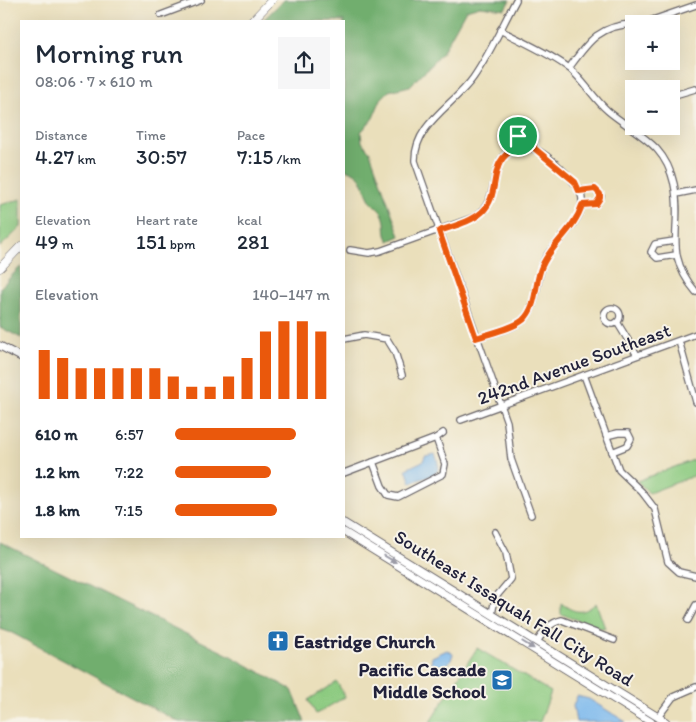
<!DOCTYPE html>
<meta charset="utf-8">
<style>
:root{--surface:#fff;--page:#f6f6f7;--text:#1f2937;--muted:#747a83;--accent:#ea580c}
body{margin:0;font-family:Itim,sans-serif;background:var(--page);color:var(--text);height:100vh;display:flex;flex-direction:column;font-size:19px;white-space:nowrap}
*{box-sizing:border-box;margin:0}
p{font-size:16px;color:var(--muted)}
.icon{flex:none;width:28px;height:28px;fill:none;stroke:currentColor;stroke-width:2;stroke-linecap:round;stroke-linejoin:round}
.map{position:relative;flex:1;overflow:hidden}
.sheet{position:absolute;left:20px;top:20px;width:325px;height:518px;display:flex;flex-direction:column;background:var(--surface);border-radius:0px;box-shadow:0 5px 20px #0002}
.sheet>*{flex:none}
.tools{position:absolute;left:625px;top:15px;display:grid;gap:10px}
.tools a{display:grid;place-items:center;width:55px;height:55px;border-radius:0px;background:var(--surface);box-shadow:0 5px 20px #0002;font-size:25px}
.pin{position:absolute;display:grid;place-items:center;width:42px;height:42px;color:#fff;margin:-21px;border:2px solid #fff;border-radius:50%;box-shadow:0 1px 5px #0007}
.round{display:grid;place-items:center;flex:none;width:52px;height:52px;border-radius:0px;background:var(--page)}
.overview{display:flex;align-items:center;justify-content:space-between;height:85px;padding:0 15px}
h1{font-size:28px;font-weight:600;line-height:38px}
.metrics{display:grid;grid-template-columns:repeat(3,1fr);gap:8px;height:85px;padding:5px 15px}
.metrics div{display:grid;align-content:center}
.metrics b{font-size:21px;font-weight:600}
.metrics small{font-size:14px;font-weight:400}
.metrics p{font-size:14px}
.chart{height:140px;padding:10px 15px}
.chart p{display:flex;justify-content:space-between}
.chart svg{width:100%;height:90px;margin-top:5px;stroke:var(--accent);stroke-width:6}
ul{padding:0 15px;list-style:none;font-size:16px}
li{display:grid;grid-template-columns:80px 60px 1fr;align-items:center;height:38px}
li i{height:12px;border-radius:6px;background:var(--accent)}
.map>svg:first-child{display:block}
.green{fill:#8cca80;stroke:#57765e}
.forest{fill:#71ae6e;stroke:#4a6854}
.water{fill:#7ab8ed;stroke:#4e6d94}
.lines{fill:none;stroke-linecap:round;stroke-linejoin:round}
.minor-casing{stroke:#686468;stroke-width:8}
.tertiary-casing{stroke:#686468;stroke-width:9}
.secondary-casing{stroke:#686468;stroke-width:9}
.minor{stroke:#fff;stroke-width:5.5}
.tertiary{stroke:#fff;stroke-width:7}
.secondary{stroke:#fff;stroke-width:8}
.oneway{fill:#9c9ca7}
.route-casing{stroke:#fff;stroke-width:10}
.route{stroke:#ea580c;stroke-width:6}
.labels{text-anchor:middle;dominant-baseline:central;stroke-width:4;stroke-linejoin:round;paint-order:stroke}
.street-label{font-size:19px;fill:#22223b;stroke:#f7f3e8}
.poi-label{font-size:19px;font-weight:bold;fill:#22223b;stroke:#f7f3e8;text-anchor:start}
</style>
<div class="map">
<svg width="696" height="722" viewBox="0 0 696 722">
<rect width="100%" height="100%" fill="#f7f3e8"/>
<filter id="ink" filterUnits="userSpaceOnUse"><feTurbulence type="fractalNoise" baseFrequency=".02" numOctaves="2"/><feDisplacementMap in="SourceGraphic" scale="10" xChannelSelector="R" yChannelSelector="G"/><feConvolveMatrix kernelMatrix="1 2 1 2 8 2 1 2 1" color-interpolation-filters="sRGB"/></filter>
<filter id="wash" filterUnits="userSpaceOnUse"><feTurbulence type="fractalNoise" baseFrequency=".0096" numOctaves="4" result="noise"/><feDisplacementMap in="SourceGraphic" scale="20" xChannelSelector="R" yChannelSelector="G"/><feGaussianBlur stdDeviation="1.12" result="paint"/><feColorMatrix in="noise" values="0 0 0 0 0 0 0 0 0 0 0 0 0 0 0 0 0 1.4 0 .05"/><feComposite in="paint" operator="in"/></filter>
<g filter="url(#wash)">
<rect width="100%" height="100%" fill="#eadfbb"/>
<g class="green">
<path d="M21,199V227L0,247V205Z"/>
<path d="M696,459V475L649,493L637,481Z"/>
<path d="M561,603C574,613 583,615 596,603L605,628H599L561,614Z"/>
<path d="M477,648L551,692L540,722H430Z"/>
<path d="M337,682L345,697L316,714L308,700Z"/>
</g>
<g class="forest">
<path d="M284,0H510L505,9L480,6L466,10L442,53L410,86L389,91L381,99L373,118L361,132L362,142L370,152L400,236L389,241C383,232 387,228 384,218C382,210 374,207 370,200C361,184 365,174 344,169V21H262Z"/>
<path d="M21,266V338L0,327V288Z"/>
<path d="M0,542L229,655L292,690L305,722H179L12,633L0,629Z"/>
</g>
<g class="water">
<path d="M435,454C446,480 427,474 411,483L406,469L423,461L425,456Z"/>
<path d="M447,650L453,654L451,660L441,671L435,670L431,664L432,657Z"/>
<path d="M577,696L589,699L626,722H576L573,706Z"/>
</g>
</g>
<g filter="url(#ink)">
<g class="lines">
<g class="minor-casing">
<g id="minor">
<path d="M516,0C502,26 490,54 473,78C454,105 414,124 415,161L507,422L511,459L531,515"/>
<path d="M161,15L201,0"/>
<path d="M641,24L696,5"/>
<path d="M500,30C521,41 553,55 570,69C584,81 594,99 608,111C637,135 665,143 674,184C684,228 661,250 696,292"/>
<path d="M569,68C588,42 599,25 634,24"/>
<path d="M671,96L695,89"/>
<path d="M517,148L518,136L525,130L533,134L534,148"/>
<path d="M579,191L595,189L601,196L596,204L582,205"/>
<path d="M676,194L696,190"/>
<path d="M674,241L655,244L651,252L657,258L676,255"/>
<path d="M350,250L369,253L380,251L475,217C502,199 488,164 509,152C516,148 527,145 534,149C548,154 582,185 582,200C583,222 556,240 546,257C535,276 539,303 525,318C515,329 491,333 476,338"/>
<circle cx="612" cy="316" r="8"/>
<path d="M617,322L637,355"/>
<path d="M344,339L364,335L387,339L395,352L402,375"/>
<path d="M679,341L696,402"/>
<path d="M584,375L619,470L642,492L655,509L668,562L679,572L696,576"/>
<path d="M461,420L696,334"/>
<path d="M606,436L618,433H628L631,439L627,446L612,452"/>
<path d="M373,462L382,486L388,495L398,497L443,474L445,464L436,438"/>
<path d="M344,473L436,438L443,433"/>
<path d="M492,614L495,598L511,579L506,553L495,532"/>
<path d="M688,620L696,605"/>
<path d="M537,642C544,631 549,623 562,620L614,640"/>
<path d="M658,717L673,697L696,687"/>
</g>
</g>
<g class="tertiary-casing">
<g id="tertiary">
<path d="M0,346L21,357"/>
<path d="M344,523L666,722"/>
<path d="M344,532L651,722"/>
</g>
</g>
<g class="secondary-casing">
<g id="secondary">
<path d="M252,21L272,0"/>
<path d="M0,268L21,246"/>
</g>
</g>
<use href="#minor" class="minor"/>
<use href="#tertiary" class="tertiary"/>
<use href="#secondary" class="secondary"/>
</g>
<defs><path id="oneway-solid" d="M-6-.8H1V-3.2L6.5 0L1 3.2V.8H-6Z" transform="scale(1.25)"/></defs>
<g class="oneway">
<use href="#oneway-solid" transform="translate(390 559) rotate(30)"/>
<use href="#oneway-solid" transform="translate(528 645) rotate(32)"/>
</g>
</g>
<g class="lines" filter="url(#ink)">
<g class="route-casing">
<path id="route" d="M527,130L534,136V148L575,182L579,191L595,189L600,194V198L596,204L582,205C575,229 552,243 542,266C534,283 538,306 523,320C512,329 490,333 476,338L439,231C453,226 471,222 482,212C503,192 485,161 517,148L519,134Z"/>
</g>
<use href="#route" class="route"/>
</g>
<defs>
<g id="church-square" transform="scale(1.125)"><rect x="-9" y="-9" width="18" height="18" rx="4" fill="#1f6fb2" stroke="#f7f3e8"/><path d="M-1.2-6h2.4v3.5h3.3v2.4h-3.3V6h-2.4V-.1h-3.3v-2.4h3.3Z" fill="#fff"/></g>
<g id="school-square" transform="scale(1.125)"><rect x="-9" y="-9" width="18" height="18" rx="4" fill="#1f6fb2" stroke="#f7f3e8"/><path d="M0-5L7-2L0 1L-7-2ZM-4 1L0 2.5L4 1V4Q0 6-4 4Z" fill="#fff"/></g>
</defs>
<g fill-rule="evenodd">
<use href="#church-square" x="278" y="641"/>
<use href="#school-square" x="502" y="680"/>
</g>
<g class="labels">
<g class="street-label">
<text transform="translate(574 364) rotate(-20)">242nd Avenue Southeast</text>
<text transform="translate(514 608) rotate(32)">Southeast Issaquah Fall City Road</text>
</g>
<g class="poi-label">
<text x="294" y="641">Eastridge Church</text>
<text x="486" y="669" text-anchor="end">Pacific Cascade<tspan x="486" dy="22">Middle School</tspan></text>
</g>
</g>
</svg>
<div class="tools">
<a>+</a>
<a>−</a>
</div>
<div class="pin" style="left:518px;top:136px;background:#1e9e55"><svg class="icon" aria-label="arrive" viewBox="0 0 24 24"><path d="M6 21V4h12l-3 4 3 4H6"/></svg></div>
<section class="sheet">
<div class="overview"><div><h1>Morning run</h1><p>08:06 · 7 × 610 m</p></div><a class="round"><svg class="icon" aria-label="share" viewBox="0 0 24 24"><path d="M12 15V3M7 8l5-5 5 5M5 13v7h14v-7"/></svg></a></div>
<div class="metrics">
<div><p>Distance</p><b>4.27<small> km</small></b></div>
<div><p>Time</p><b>30:57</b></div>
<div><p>Pace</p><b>7:15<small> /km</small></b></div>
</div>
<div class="metrics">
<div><p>Elevation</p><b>49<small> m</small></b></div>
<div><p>Heart rate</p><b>151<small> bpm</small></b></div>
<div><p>kcal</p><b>281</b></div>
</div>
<div class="chart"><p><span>Elevation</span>140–147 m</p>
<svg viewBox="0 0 160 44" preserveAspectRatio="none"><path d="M5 44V20M15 44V24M25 44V29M35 44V29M45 44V29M55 44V29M65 44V29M75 44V33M85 44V38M95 44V38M105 44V33M115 44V24M125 44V11M135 44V6M145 44V6M155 44V11"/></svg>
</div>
<ul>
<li><b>610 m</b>6:57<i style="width:78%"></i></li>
<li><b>1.2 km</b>7:22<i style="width:62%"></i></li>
<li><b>1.8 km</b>7:15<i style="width:66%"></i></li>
</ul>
</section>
</div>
